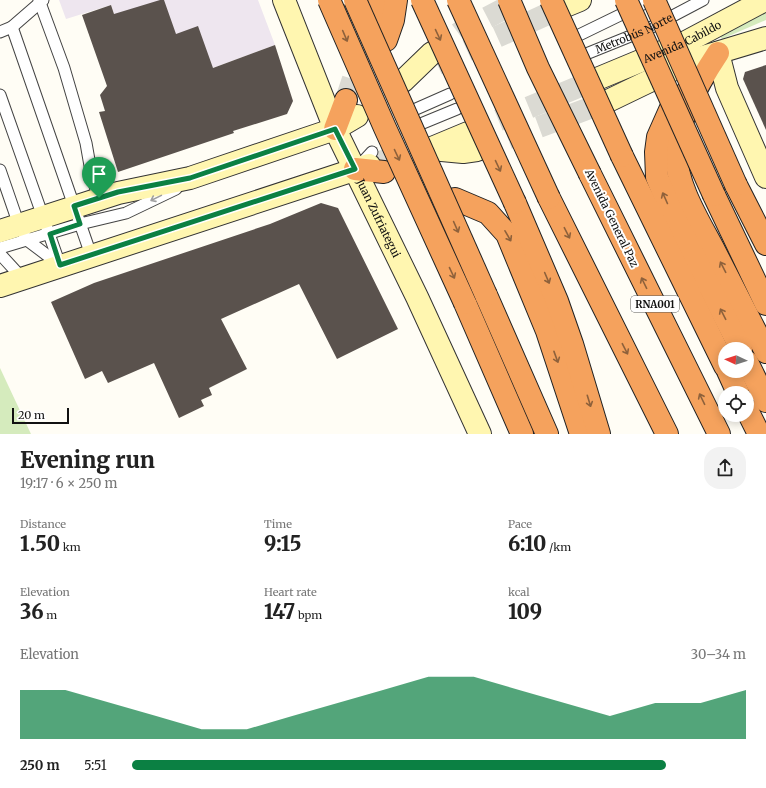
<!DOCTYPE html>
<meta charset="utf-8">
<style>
:root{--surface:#fff;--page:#f2f2f2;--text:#222;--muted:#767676;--accent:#0b8043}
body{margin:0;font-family:Merriweather,serif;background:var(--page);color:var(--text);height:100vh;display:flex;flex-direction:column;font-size:15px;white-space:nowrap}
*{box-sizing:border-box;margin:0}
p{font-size:13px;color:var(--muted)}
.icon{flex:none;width:22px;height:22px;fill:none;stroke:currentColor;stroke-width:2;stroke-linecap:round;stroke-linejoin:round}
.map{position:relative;height:434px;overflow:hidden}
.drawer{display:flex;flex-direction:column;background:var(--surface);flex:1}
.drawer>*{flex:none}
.needle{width:26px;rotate:274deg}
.tools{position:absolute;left:718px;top:342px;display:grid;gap:8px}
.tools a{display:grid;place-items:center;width:36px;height:36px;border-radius:50%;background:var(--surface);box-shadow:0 2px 10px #0003;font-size:20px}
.scale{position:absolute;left:12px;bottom:10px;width:57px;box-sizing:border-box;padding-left:4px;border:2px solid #111;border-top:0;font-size:11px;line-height:14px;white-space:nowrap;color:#111;-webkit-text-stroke:3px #fff;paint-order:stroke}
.pin{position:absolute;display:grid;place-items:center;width:34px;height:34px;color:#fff;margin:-41px -17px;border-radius:50% 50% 50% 0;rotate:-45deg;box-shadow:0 0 4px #0007}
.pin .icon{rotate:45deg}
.round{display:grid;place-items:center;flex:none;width:42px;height:42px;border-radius:16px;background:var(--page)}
.summary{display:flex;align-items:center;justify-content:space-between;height:68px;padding:0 20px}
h1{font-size:22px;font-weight:800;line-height:30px}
.stats{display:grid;grid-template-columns:repeat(3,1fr);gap:6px;height:68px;padding:4px 20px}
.stats div{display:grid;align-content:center}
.stats b{font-size:20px;font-weight:800}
.stats small{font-size:11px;font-weight:400}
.stats p{font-size:11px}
.chart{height:112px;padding:8px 20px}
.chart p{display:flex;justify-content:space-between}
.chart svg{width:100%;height:72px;margin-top:4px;fill:var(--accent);opacity:.7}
ul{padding:0 20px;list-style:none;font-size:13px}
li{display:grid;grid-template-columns:64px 48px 1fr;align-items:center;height:30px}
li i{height:10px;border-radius:5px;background:var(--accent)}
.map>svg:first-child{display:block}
.industrial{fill:#eee6ef}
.green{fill:#d5ebbd}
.building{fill:#5a524d}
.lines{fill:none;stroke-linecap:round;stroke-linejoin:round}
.secondary-tunnel{stroke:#dbdad3;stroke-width:22;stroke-dasharray:22 11;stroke-linecap:butt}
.highway-tunnel{stroke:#dbdad3;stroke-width:22;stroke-dasharray:22 11;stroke-linecap:butt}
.lane-casing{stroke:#444;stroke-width:13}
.secondary-casing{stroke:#333;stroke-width:24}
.highway-casing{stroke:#222;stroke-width:24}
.lane{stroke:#fff;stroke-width:11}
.secondary{stroke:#fff6b0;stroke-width:22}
.highway{stroke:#f5a25d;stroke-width:22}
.highway-bridge-casing{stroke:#222;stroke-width:24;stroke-linecap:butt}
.highway-bridge{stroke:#f5a25d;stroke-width:22}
.oneway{stroke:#8e613b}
.oneway2{stroke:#a0a0a0}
.route-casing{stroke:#fff;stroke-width:8}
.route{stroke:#0b8043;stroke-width:5}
.labels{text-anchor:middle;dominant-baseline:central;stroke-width:4;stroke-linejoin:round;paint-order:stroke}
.shield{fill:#fff;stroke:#585858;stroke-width:1}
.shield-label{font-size:10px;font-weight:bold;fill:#111}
.street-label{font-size:11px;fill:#111;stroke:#fff}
</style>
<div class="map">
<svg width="766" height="434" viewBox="0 0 766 434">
<rect width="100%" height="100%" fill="#fffdf5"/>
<path class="industrial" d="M59,0H258L275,45L213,68L162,156L111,5L66,19Z"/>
<g class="green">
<path d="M766,10V20L722,39L718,34Z"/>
<path d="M0,368L31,434H0Z"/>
</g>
<g class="building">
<path d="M160,0H164L176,34L198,26L213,68L275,45L293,101L287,114L233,131L234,133L118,172L99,112L105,111L100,95L107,86L82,15L111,5L114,14Z"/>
<path d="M766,65V130L743,79L745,72Z"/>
<path d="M321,203L338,208L398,329L337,359L299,284L221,319L247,369L209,388L212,395L201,400L204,406L179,418L154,363L108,383L102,371L85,379L51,302L94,283L270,224Z"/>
</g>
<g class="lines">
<g class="secondary-tunnel">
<path d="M432,53L463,30L521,0"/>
<path d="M437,64L563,7"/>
<path d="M468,133L597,79"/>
<path d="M477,150L606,102"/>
<path d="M379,162L431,149"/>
</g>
<path class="highway-tunnel" d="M346,100L372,21"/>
<g class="lane-casing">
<g id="lane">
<path d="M39,0L64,68L86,143L92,177L99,198"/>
<path d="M12,27L91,255"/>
<path d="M0,32L12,27L43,0"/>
<path d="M577,36L651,0"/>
<path id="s1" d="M586,54L648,29L703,0"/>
<path d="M0,95L60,265"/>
<path d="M416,109L450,94"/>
<path d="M423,123L457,109"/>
<path d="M360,165L372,152"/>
<path d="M0,170L19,225L27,240L60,265"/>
<path d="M0,248L80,224L126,213L176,189"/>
<path d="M0,254L22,278"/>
</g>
</g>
<g class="secondary-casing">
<g id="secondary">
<path id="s2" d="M284,0L335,129L417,297L480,434"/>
<path d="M563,7L580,0"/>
<path d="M718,53L727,88L766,177"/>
<path id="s3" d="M597,79L686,42L765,0"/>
<path d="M403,81L432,53"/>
<path d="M606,102L693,60L766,38"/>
<path d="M432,148L468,133"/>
<path d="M431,149L463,152L477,150"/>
<path d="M0,231L118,193L190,178L335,129L357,116"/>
<path d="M0,286L369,165"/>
</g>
</g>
<g class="highway-casing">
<g id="highway">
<path d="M372,21L377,0"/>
<path d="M386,40L393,20L396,0"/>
<path d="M718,53C700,80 677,120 676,153C676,186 700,223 715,252C732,285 749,319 766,352"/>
<path d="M685,94L670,110L658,137L656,152L657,177L671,211L741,349"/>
<path d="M335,129L346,100"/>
<path d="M622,156L725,366"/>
<path d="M355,169L384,172"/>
<path d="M590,174L719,434"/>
<path d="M736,185L766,244"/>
<path d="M714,195L766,304"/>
<path d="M549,198L667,434"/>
<path d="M455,199L488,213L507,234L547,331L581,434"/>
<path d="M515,203L557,301L572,344L599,434"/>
<path d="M486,295L547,434"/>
<path d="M465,303L522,434"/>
<path d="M747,362L766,401"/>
<path d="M728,371L738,393"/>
<path d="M747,410L759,434"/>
</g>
</g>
<use href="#lane" class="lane"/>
<use href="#secondary" class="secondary"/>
<use href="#highway" class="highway"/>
<g class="highway-bridge-casing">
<g id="highway-bridge">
<path d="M329,0L385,128L465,303"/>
<path d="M355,0L486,295"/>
<path d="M422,0L515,203"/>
<path d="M458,0L549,198"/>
<path d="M509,0L538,68L590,174"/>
<path d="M551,0L622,156"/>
<path d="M626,0L714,195"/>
<path d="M654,0L736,185"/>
</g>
</g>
<use href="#highway-bridge" class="highway-bridge"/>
</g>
<defs><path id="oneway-shaft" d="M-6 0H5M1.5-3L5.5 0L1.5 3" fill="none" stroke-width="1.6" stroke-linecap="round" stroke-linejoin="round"/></defs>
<g class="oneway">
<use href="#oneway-shaft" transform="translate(438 35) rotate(65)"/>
<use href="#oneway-shaft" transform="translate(345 36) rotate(67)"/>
<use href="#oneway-shaft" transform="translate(397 155) rotate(65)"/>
<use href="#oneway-shaft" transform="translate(498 166) rotate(65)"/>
<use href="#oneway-shaft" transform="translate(665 198) rotate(-114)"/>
<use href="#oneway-shaft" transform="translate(456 227) rotate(66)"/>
<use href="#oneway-shaft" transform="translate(567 233) rotate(63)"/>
<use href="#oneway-shaft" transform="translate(508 236) rotate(60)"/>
<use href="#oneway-shaft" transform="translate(723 267) rotate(-117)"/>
<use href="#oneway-shaft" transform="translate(452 273) rotate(65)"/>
<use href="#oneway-shaft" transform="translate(547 278) rotate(67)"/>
<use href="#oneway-shaft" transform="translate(644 283) rotate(-116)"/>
<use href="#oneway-shaft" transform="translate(723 314) rotate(-117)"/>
<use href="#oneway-shaft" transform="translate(625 349) rotate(63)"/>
<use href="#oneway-shaft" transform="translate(556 357) rotate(70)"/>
<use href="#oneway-shaft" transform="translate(702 399) rotate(-116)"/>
<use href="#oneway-shaft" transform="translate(589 401) rotate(73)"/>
</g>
<use class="oneway2" href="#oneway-shaft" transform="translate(156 198) rotate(154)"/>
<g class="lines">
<g class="route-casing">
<path id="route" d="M335,129L355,169L60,265L50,234L80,224L74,206L118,192L190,178Z"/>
</g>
<use href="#route" class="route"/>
</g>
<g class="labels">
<rect class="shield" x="631" y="296" width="48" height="16" rx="3"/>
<g class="shield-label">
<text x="655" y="304">RNA001</text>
</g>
<g class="street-label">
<text stroke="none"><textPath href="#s1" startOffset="52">Metrobús Norte</textPath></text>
<text stroke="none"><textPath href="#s3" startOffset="93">Avenida Cabildo</textPath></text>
<text stroke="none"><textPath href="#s2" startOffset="238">Juan Zufriategui</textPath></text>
<text transform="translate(612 218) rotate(64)">Avenida General Paz</text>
</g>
</g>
</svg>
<div class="tools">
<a><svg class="needle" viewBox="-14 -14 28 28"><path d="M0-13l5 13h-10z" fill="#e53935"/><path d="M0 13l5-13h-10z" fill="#767676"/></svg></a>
<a><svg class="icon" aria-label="locate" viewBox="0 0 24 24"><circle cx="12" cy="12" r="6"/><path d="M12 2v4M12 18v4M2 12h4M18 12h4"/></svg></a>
</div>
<div class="scale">20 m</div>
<div class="pin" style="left:99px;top:198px;background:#1e9e55"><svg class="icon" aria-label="arrive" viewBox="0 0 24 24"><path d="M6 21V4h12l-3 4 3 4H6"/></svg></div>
</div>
<section class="drawer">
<div class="summary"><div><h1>Evening run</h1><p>19:17 · 6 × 250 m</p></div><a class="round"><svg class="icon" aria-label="share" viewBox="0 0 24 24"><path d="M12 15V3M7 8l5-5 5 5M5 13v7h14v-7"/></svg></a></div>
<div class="stats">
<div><p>Distance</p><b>1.50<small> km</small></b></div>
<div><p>Time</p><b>9:15</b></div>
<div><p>Pace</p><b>6:10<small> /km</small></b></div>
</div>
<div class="stats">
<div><p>Elevation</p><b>36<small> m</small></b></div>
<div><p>Heart rate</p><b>147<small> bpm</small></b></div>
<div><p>kcal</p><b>109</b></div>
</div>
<div class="chart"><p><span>Elevation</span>30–34 m</p>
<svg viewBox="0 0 160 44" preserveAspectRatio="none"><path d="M0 44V14L10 14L20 22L30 30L40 38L50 38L60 30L70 22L80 14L90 6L100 6L110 14L120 22L130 30L140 22L150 22L160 14V44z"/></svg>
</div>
<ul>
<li><b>250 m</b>5:51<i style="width:87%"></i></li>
</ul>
</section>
